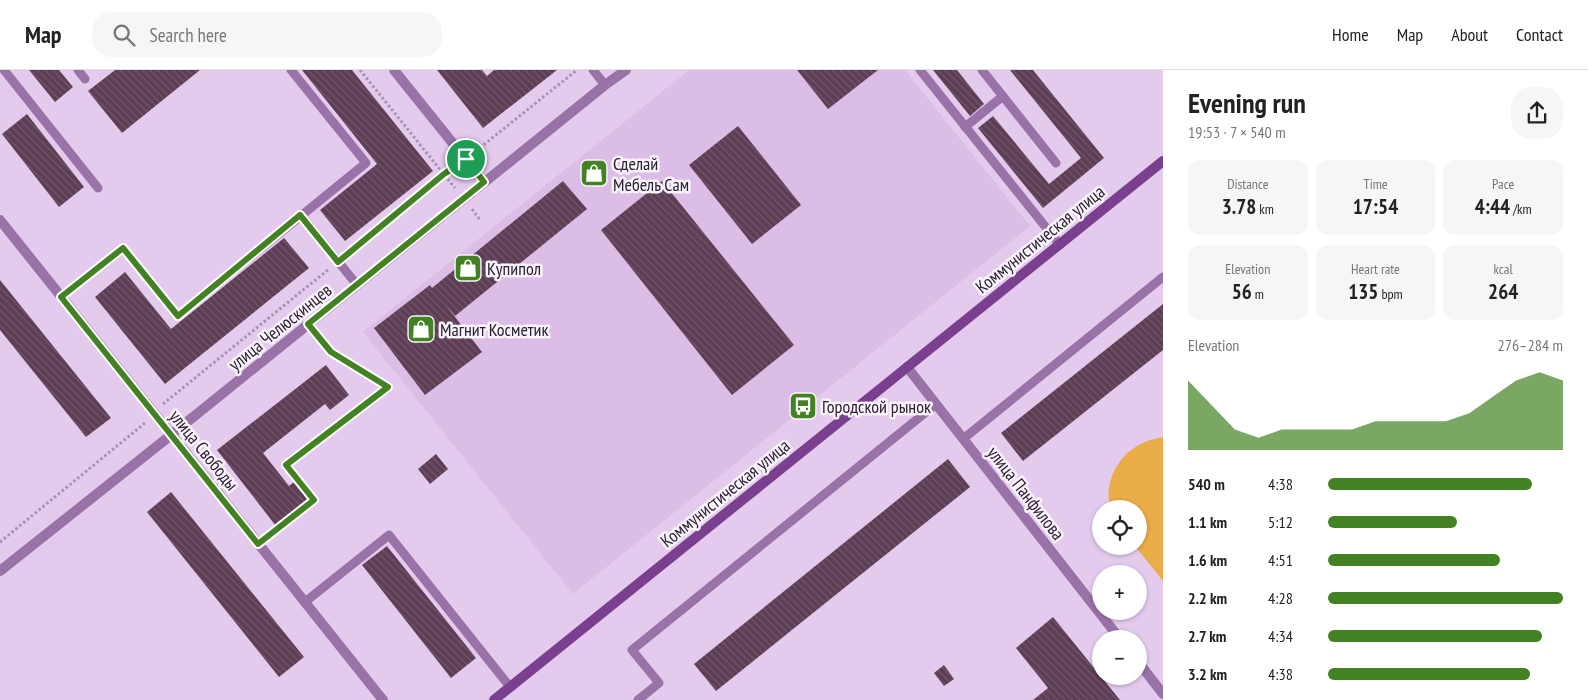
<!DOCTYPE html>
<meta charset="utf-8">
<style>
:root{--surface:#fff;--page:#f6f6f6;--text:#222;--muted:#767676;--line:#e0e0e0;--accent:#438222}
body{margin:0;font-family:"PT Sans Narrow",sans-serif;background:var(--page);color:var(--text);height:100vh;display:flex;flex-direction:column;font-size:19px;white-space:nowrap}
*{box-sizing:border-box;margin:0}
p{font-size:16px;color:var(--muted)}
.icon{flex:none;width:28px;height:28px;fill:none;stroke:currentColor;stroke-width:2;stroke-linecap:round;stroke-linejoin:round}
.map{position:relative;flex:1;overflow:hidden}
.panel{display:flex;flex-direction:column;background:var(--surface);width:425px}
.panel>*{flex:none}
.controls{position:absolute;left:1092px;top:430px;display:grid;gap:10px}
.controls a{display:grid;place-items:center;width:55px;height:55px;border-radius:50%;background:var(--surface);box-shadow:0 1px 4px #0004;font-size:25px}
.pin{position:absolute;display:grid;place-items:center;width:42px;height:42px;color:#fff;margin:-21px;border:2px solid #fff;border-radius:50%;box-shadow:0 1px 5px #0007}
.round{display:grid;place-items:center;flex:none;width:52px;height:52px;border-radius:20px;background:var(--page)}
.summary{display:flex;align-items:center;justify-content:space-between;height:85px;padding:0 25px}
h1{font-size:28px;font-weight:600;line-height:38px}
.metrics{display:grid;grid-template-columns:repeat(3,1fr);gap:8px;height:85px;padding:5px 25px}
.metrics div{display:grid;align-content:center;border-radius:12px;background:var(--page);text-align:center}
.metrics b{font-size:21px;font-weight:600}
.metrics small{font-size:14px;font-weight:400}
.metrics p{font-size:14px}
.chart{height:140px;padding:10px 25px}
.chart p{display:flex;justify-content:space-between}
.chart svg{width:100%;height:90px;margin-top:5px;fill:var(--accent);opacity:.7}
ul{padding:0 25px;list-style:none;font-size:16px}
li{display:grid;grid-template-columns:80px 60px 1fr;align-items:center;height:38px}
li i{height:12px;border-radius:6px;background:var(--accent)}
header{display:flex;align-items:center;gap:30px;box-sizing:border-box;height:70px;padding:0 25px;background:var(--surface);border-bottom:1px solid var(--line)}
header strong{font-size:24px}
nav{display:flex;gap:28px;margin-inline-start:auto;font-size:18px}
.search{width:350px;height:45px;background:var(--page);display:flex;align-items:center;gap:12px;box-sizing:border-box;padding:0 18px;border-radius:20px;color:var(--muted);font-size:19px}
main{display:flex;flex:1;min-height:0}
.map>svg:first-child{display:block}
.built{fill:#dbbde6}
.garden{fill:#eaad47}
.building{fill:url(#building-back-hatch)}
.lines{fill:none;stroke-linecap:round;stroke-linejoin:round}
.path{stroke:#a692ae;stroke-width:3;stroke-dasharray:2.5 2.5;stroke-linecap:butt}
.service{stroke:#9972a7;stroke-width:9}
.minor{stroke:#9972a7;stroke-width:10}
.tertiary{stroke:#9972a7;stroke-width:10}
.secondary{stroke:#7a3f8e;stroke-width:10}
.route-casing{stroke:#fff;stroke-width:10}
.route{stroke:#438222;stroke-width:6}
.labels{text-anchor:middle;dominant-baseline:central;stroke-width:5;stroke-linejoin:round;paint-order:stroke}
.poi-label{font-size:18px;fill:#2a212e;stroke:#fbf3fe;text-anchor:start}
.street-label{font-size:18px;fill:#2a212e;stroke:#fbf3fe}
</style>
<header>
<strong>Map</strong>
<div class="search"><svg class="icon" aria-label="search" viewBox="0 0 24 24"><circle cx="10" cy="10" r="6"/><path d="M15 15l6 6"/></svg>Search here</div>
<nav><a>Home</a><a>Map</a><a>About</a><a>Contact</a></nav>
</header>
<main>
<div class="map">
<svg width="1163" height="630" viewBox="0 0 1163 630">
<defs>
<pattern id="building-back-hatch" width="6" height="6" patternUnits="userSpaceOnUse" patternTransform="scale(1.25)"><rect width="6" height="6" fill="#5d3e55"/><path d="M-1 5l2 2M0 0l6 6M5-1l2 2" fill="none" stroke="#71576a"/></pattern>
</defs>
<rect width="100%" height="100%" fill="#e4cbee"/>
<path class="built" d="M689,0H905L1030,156L573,524L363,262Z"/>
<path class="garden" d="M1163,367V511L1135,476H1139V439H1111C1103,418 1115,390 1134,378C1142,372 1153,369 1163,367Z"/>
<g class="building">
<path d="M29,0H59L73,17L55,32Z"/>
<path d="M115,0H200L122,63L88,21Z"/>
<path d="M302,0H352L433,101L345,171L320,140L377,94Z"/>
<path d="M437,0H482L487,6L494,0H557L483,58Z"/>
<path d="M797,0H878L828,39Z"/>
<path d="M933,0H957L984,34L970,46Z"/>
<path d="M1010,0H1033L1104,88L1043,138L978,58L993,46L1049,114L1081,88Z"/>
<path d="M27,44L84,117L59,137L2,64Z"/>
<path d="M738,56L801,135L752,174L689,95Z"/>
<path d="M563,111L587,139L455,246L445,234L482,282L425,325L374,258L430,215L432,218Z"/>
<path d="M662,111L794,275L732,325L601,160Z"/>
<path d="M284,168L309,198L165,314L95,227L125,202L171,259Z"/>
<path d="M0,210L111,348L86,367L0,260Z"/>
<path d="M1163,234V280L1023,391L1001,363Z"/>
<path d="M326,295L349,325L330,340L325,334L263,383L289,416L294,412L308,430L276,456L217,380Z"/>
<path d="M436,384L448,399L430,414L418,399Z"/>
<path d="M948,389L970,417L716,621L694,594Z"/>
<path d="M171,422L304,587L279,607L147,442Z"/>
<path d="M387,476L476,588L451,608L362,495Z"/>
<path d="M1053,547L1120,630H1033L1048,618L1016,578Z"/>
<path d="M944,595L954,609L944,616L934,603Z"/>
</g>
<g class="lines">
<g class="path">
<path d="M360,0L455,118"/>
<path d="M476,81L577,0"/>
<path d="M472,139L480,150"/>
<path d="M347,184L455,97"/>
<path d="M163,334L329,199"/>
<path d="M269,465L314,430L294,405"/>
<path d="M0,472L145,353"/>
</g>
<g class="service">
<path d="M4,0L98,118"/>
<path d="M78,0L85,9"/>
<path d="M593,0L605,15"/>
<path d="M920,0L1060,175"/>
<path d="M982,0L1056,93"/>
<path d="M965,57L1003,26"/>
<path d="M301,145L357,215"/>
<path d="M61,227L123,178L178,246L366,93L291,0"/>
<path d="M963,369L1163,207"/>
<path d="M286,395L388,317L331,282L308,254"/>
<path d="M305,532L389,465L510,617"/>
<path d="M638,630L659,613L632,580L936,334"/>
</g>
<g class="minor">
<path d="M394,0L484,112"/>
<path d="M0,150L383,630"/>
<path d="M907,297L1120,569"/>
<path d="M1139,593L1163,624"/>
</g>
<path class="tertiary" d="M0,501L161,373L605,15L626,0"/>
<path class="secondary" d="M494,630L1163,91"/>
</g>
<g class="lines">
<g class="route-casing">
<path id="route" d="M466,89L484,112L308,254L331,282L388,317L286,395L314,430L258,474L61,227L123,178L178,246L300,145L338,192L444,104Z"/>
</g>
<use href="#route" class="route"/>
</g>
<defs>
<g id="shop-square" transform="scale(1.4375)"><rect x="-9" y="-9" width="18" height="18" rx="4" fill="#438222" stroke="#fbf3fe"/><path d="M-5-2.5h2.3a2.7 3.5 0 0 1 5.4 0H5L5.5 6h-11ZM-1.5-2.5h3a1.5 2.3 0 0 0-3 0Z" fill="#fff"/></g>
<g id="bus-square" transform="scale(1.4375)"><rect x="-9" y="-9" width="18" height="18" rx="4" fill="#438222" stroke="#fbf3fe"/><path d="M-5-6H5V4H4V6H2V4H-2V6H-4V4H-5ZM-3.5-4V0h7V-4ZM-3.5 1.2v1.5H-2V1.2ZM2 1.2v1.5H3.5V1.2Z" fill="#fff"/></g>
</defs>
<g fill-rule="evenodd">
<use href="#shop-square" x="594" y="103"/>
<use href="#shop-square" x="468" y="198"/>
<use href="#shop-square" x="421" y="259"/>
<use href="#bus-square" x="803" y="336"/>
</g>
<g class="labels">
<g class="poi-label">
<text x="613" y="93">Сделай<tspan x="613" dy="21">Мебель Сам</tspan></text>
<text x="487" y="198">Купипол</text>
<text x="440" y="259">Магнит Косметик</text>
<text x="822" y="336">Городской рынок</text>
</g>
<g class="street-label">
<text transform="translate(1040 169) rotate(-39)">Коммунистическая улица</text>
<text transform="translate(280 257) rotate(-39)">улица Челюскинцев</text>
<text transform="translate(204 380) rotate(51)">улица Свободы</text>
<text transform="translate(725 423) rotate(-39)">Коммунистическая улица</text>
<text transform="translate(1026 423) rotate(52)">улица Панфилова</text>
</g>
</g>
</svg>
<div class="controls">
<a><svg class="icon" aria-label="locate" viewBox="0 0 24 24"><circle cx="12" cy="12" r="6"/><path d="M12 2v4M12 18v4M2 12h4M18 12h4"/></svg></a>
<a>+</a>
<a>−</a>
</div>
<div class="pin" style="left:466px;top:89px;background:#1e9e55"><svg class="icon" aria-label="arrive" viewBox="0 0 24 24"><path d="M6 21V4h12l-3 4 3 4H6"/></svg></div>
</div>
<section class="panel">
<div class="summary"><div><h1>Evening run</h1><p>19:53 · 7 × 540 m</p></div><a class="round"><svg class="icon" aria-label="share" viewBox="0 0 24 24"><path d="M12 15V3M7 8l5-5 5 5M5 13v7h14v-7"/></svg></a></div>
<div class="metrics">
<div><p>Distance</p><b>3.78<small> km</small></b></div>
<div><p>Time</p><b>17:54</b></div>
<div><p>Pace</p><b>4:44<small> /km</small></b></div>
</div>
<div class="metrics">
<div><p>Elevation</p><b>56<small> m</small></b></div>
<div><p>Heart rate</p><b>135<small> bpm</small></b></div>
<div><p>kcal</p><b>264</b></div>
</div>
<div class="chart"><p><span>Elevation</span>276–284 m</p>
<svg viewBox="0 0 160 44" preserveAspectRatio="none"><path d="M0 44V10L10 22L20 34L30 38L40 34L50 34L60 34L70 34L80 30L90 30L100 30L110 30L120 26L130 18L140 10L150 6L160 10V44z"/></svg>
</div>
<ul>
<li><b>540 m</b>4:38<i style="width:87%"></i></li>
<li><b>1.1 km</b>5:12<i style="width:55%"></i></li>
<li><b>1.6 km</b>4:51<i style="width:73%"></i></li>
<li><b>2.2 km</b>4:28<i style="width:100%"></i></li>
<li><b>2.7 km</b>4:34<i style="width:91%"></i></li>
<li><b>3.2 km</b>4:38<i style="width:86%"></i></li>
</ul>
</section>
</main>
